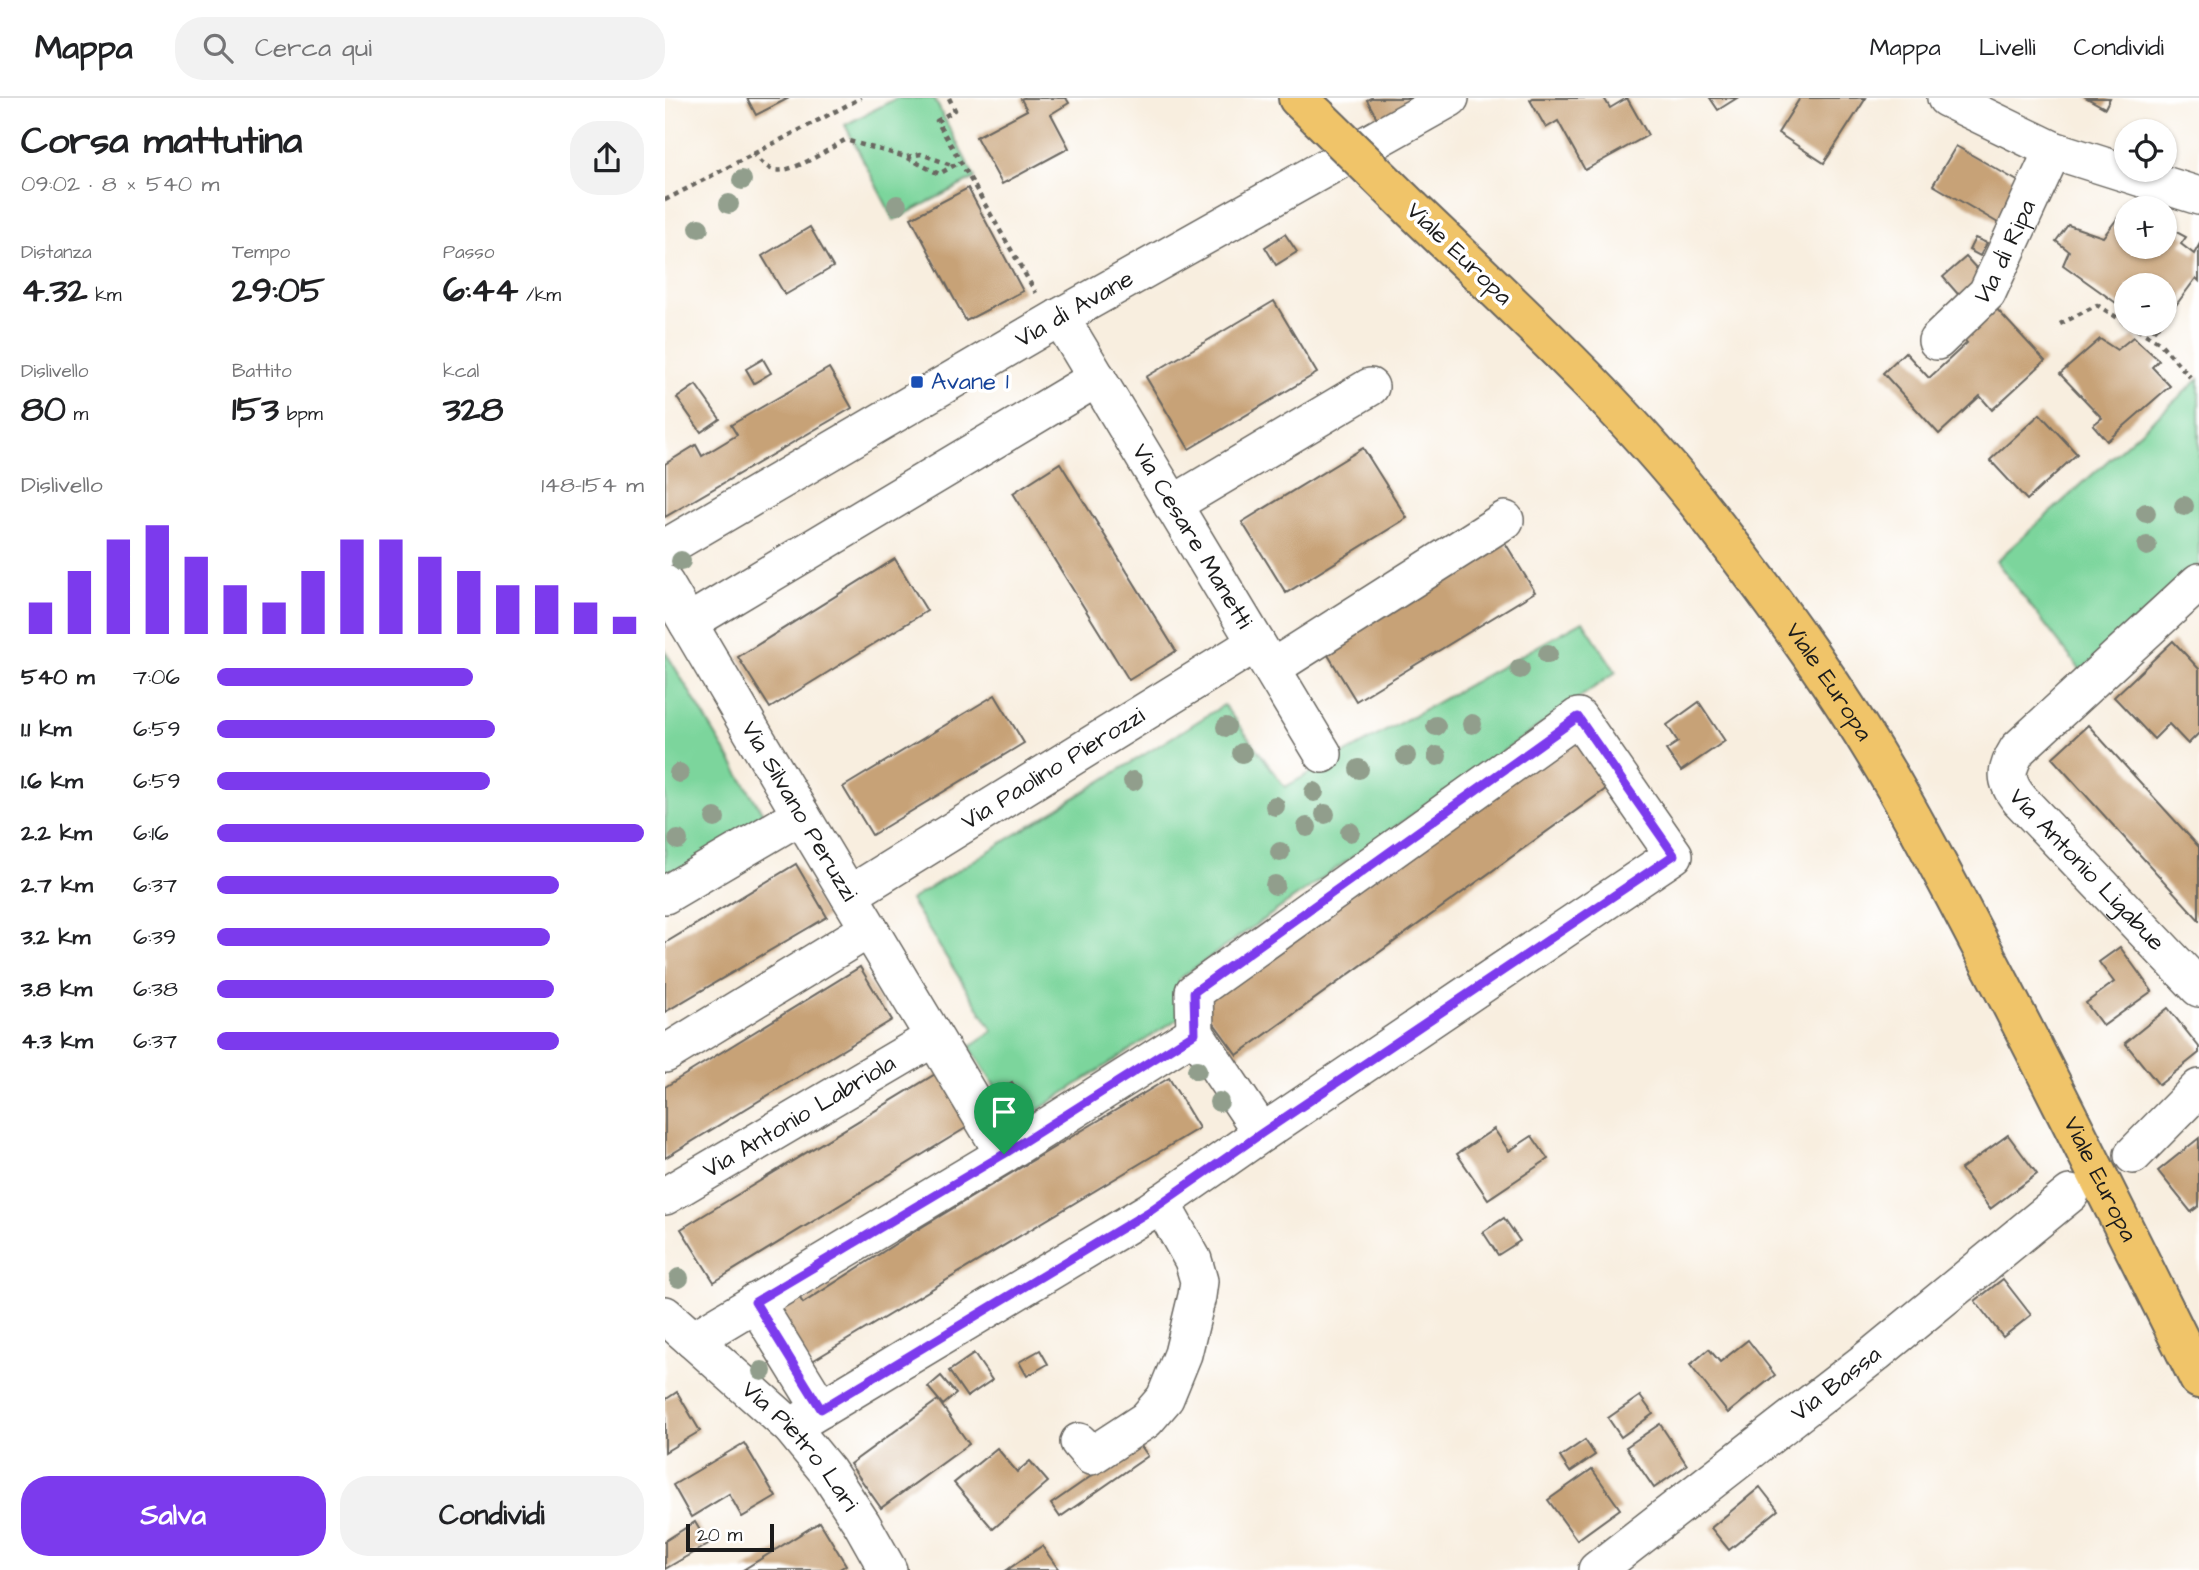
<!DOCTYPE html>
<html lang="it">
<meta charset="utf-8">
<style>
:root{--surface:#fff;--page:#f2f2f2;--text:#202124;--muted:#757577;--line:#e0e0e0;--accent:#7c3aed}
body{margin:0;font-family:"Architects Daughter",sans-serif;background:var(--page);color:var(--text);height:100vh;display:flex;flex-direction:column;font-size:26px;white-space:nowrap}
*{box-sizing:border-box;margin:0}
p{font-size:23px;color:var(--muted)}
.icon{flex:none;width:38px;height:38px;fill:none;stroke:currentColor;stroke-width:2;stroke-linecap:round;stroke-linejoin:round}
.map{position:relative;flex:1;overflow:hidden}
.sheet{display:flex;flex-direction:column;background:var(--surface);width:665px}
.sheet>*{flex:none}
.tools{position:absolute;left:1449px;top:21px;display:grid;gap:14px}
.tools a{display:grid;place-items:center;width:63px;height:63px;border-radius:50%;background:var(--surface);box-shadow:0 2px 5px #0004;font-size:35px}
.scale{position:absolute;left:21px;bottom:18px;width:88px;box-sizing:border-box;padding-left:7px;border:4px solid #1c1c1c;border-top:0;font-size:19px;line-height:24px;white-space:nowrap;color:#1c1c1c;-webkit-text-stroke:5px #fff;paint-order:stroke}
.pin{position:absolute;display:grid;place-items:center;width:60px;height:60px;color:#fff;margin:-72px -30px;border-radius:50% 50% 50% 0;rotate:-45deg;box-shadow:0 0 7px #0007}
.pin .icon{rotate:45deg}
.round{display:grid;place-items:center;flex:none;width:74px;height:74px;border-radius:28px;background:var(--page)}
.head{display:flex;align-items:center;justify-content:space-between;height:119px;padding:0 21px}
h1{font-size:38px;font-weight:700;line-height:52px}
.stats{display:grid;grid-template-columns:repeat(3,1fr);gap:10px;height:119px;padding:7px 21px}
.stats div{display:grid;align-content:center}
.stats b{font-size:35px;font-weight:700}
.stats small{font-size:19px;font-weight:400}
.stats p{font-size:19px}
.chart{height:196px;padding:14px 21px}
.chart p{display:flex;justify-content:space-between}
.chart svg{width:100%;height:126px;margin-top:7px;stroke:var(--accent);stroke-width:6}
.cta{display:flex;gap:14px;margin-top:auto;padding:14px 21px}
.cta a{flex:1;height:80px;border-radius:28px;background:var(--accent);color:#fff;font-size:28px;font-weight:700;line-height:80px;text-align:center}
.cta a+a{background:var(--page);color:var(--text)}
ul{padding:0 21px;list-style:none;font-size:23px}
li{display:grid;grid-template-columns:112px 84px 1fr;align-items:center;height:52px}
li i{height:18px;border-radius:9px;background:var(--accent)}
header{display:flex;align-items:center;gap:42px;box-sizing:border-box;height:98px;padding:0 35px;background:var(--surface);border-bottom:2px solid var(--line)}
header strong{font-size:33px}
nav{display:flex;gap:38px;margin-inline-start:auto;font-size:24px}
.search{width:490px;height:63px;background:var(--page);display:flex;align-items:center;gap:18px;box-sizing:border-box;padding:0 24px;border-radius:28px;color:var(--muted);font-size:26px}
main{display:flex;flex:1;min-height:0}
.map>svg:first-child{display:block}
.green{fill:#7bd59c;stroke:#4c785c;stroke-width:2}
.building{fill:#c7a277}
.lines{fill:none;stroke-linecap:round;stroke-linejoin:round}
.minor-casing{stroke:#696660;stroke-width:40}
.major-casing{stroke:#696660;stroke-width:42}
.path{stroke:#696660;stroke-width:4.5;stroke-dasharray:5 5;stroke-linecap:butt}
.minor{stroke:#fff;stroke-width:37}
.major{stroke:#f0c469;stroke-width:38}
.major-bridge-casing{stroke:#696660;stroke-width:42;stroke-linecap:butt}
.major-bridge{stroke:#f0c469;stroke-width:38}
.tree{fill:#919e8c}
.route-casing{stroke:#fff;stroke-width:14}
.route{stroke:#7c3aed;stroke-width:9}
.transit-dot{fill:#1a4fb4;stroke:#fff;stroke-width:2.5}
.labels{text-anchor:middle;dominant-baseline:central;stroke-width:7;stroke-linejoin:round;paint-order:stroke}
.street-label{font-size:24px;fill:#1c1c1c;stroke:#fff}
.transit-label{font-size:24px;fill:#164399;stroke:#fff;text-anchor:start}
</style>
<header>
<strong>Mappa</strong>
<div class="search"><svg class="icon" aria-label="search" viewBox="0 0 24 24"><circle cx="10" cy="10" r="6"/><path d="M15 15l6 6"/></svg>Cerca qui</div>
<nav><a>Mappa</a><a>Livelli</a><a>Condividi</a></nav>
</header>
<main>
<section class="sheet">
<div class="head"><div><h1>Corsa mattutina</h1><p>09:02 · 8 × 540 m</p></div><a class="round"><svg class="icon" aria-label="share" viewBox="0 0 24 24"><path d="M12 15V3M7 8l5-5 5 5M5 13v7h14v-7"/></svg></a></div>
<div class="stats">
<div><p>Distanza</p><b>4.32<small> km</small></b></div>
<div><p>Tempo</p><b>29:05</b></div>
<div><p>Passo</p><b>6:44<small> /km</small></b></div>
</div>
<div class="stats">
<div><p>Dislivello</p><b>80<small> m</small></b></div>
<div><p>Battito</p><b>153<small> bpm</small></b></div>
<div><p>kcal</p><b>328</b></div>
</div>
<div class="chart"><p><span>Dislivello</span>148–154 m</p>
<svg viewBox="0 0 160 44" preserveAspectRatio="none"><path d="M5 44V33M15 44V22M25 44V11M35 44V6M45 44V17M55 44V27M65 44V33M75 44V22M85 44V11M95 44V11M105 44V17M115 44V22M125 44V27M135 44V27M145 44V33M155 44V38"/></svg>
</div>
<ul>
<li><b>540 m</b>7:06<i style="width:60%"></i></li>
<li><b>1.1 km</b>6:59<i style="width:65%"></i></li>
<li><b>1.6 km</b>6:59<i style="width:64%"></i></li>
<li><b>2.2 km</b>6:16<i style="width:100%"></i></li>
<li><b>2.7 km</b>6:37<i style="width:80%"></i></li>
<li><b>3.2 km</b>6:39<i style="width:78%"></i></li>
<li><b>3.8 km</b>6:38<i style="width:79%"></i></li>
<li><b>4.3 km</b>6:37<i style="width:80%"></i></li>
</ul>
<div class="cta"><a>Salva</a><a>Condividi</a></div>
</section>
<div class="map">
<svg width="1534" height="1472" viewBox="0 0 1534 1472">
<rect width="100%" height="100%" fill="#fff"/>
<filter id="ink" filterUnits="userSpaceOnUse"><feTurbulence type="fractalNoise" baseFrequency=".0143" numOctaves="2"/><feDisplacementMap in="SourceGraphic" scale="14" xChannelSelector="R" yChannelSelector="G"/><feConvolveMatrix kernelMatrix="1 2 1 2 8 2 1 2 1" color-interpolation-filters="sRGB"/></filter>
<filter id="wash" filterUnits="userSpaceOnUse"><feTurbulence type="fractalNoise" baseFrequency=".00686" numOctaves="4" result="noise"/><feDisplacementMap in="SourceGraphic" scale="28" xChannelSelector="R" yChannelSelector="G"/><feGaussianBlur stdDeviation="1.57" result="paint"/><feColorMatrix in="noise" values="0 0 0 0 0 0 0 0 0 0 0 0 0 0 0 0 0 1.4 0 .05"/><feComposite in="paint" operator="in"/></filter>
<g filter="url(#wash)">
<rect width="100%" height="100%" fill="#f8eedf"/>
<g class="green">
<path d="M232,0H269L310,80L229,122L180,27Z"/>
<path d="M1534,281V466L1416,573L1331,463Z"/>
<path d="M918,523L951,574L514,881V920L353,1025L305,949L328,933L245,802L559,607L620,689Z"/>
<path d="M0,553L103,724L0,787Z"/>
</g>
<g id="blocks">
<g class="building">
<path d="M82,0H124L91,17Z"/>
<path d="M358,0H401L404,5L386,16L404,50L337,86L311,39L362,12L356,1Z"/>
<path d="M706,0H745L748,6L714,24L702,2Z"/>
<path d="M868,0H939L945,10L962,0L983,37L920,72L893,23L881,30L865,2Z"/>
<path d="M1045,0H1072L1053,12Z"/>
<path d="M1135,0H1201L1159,65L1113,35Z"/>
<path d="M1422,0H1445L1440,10Z"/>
<path d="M1291,48L1363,89L1340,129L1268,87Z"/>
<path d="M303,90L358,193L301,223L246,120Z"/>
<path d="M1455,117L1461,118V149H1500V128L1521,139L1516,146L1529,156L1534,147V183L1531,180L1500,222V187H1461V212L1398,167L1404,153L1391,143L1403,127L1438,139Z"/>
<path d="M145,129L168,169L120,197L97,158Z"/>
<path d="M620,136L632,154L611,167L600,149Z"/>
<path d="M1310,140L1322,145L1315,158L1304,152Z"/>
<path d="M1301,159L1322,182L1299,203L1278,179Z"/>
<path d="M609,203L652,275L524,351L481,279Z"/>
<path d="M1328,207L1380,263L1327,312L1315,298L1274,336L1218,275L1240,254L1264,280L1302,245L1296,238Z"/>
<path d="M1480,226H1496L1490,233Z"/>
<path d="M1468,239L1494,262L1487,269L1505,288L1442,343L1428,327L1437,320L1395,276L1435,241L1452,252Z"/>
<path d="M98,261L106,275L89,285L81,271Z"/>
<path d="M164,270L187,310L0,419V366L31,347L37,358L72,337L66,327Z"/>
<path d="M31,287L55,321L36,334L12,300Z"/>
<path d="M1375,316L1412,356L1362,402L1325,362Z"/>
<path d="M698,350L742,420L621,495L577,424Z"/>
<path d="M395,365L511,553L464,582L348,395Z"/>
<path d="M839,443L870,494L691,603L660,552Z"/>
<path d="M230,461L262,513L105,610L73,559Z"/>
<path d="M1508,543L1534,571V635L1523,646L1504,626L1489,641L1449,599Z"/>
<path d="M330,597L359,645L207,737L178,689Z"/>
<path d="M1034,604L1060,643L1016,673L1001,652L1013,644L1002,627Z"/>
<path d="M1423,627L1534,749V822L1387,660Z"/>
<path d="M908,637L945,688L572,957L534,905Z"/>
<path d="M131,766L162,819L0,914V845Z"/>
<path d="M1455,849L1487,893L1438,928L1421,905L1449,884L1434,864Z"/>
<path d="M195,869L227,922L0,1060V989Z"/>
<path d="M1503,910L1534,949V955L1494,987L1460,945Z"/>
<path d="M277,972L309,1025L49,1184L16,1131Z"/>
<path d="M504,980L534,1030L144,1265L109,1208L131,1194L138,1205L252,1132Z"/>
<path d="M347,984L355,997L344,1004L336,991Z"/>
<path d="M829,1031L844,1053L867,1038L883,1061L823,1101L792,1056Z"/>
<path d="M1343,1037L1372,1076L1325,1111L1296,1071Z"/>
<path d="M1534,1040V1108L1526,1114L1493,1073Z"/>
<path d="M839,1120L855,1143L833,1157L818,1134Z"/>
<path d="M1338,1181L1366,1217L1338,1239L1310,1203Z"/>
<path d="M1083,1242L1110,1277L1063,1315L1025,1267L1044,1251L1055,1264Z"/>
<path d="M375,1252L383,1266L362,1278L354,1264Z"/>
<path d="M309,1256L327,1282L302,1299L284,1273Z"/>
<path d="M276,1278L291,1296L278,1307L263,1289Z"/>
<path d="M12,1294L35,1333L0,1354V1302Z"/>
<path d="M975,1298L988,1316L956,1339L943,1320Z"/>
<path d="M273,1302L304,1346L216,1410L185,1366Z"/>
<path d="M995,1326L1022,1367L989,1390L961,1349Z"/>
<path d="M920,1342L930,1357L905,1374L895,1359Z"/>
<path d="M79,1345L111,1399L77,1419L64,1396L26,1419L8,1387Z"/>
<path d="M474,1345L483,1358L395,1419L386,1406Z"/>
<path d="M332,1350L352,1374L365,1363L383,1384L328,1431L289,1385Z"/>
<path d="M927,1371L955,1411L912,1442L883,1402Z"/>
<path d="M1095,1389L1113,1412L1064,1452L1046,1430Z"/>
<path d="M30,1424L43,1446L0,1471V1443Z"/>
<path d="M155,1424L181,1467L173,1472H78Z"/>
<path d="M377,1448L394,1472H342Z"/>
</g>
</g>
</g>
<g filter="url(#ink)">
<use href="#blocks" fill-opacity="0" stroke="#696660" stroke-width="2"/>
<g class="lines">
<g class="minor-casing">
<g id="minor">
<path d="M1281,0L1388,52L1534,98"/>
<path id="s1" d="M395,219L658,656"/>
<path id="s2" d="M1272,243L1322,195L1388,52"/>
<path d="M507,407L705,289"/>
<path id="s3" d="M0,450L395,219L785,0"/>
<path id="s4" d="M1534,484L1353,651C1340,672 1339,683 1355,702L1534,890"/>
<path id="s5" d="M0,486L136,717L339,1056L530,935"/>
<path d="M23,525L432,280"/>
<path d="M607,570L840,422"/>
<path d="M0,797L136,717"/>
<path id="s6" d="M184,797L591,545"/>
<path d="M530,935L597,1035"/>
<path d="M0,956L204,831"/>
<path d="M1468,1057L1534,990"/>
<path id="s7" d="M0,1098L268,940"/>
<path d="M90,1204L156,1311"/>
<path id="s8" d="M0,1217L126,1329L163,1374L197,1426L223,1472"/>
<path d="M28,1242L339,1056"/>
<path d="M126,1329L485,1113L597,1035L1009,757L913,619L529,894L530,935"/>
<path d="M414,1344L426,1358L481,1322L500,1300L518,1256L532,1198L534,1183L528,1162L496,1105"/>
<path id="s9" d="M932,1472L1211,1255L1405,1096"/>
</g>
</g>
<g class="major-casing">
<g id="major">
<path d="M633,0L653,19"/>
<path id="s10" d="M747,111C850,210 957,307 1044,419C1113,508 1179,599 1234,696C1265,750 1293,805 1322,860C1395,999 1464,1140 1534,1281"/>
</g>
</g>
<g class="path">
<path d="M284,0L290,12L272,23L371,195"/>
<path d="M88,55C94,61 101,70 109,72C127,76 164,51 180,42L241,59L274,76L295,64"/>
<path d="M242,59L256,56L289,68"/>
<path d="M0,102L196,0"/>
<path d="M1395,226L1432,207L1461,225"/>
<path d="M1463,226L1494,244L1525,279"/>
</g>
<use href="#minor" class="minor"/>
<use href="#major" class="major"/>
<g class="major-bridge-casing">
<path id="major-bridge" d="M653,19L747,111"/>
</g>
<use href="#major-bridge" class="major-bridge"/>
</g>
<g class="tree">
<circle cx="77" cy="82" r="10"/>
<circle cx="64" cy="106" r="10"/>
<circle cx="232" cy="107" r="10"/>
<circle cx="34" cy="130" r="10"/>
<circle cx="1519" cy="408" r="10"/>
<circle cx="1481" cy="415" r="10"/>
<circle cx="1482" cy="448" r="10"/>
<circle cx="16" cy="463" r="10"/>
<circle cx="883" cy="556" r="10"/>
<circle cx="855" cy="571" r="10"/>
<circle cx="807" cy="626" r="10"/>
<circle cx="771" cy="628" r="10"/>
<circle cx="561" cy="629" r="10"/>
<circle cx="577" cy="655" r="10"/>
<circle cx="741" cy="658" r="10"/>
<circle cx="772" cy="658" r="10"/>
<circle cx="694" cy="671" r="10"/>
<circle cx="14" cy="675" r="10"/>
<circle cx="468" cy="683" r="10"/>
<circle cx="649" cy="694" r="10"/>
<circle cx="610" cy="708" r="10"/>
<circle cx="660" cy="716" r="10"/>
<circle cx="50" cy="720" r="10"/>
<circle cx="642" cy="729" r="10"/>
<circle cx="685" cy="734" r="10"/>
<circle cx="13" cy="742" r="10"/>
<circle cx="615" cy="754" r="10"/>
<circle cx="610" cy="787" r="10"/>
<circle cx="532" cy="972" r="10"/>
<circle cx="554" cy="1004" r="10"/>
<circle cx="14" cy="1180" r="10"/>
<circle cx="97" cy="1273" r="10"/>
</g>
</g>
<g class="lines" filter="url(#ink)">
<g class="route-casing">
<path id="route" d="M913,619L1009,757L597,1035L485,1113L156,1311L90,1204L339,1056L530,935L529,894Z"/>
</g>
<use href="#route" class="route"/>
</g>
<rect class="transit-dot" x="245" y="277" width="14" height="14" rx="3.5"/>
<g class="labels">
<g class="street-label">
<text stroke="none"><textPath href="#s2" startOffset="114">Via di Ripa</textPath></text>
<text transform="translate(794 156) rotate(44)">Viale Europa</text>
<text stroke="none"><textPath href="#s3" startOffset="474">Via di Avane</textPath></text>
<text stroke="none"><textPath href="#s1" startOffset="256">Via Cesare Manetti</textPath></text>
<text stroke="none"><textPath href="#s10" startOffset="632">Viale Europa</textPath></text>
<text stroke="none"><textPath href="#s6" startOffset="240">Via Paolino Pierozzi</textPath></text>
<text stroke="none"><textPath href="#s5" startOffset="264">Via Silvano Peruzzi</textPath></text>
<text stroke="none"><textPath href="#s4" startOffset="399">Via Antonio Ligabue</textPath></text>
<text stroke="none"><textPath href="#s7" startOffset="156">Via Antonio Labriola</textPath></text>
<text stroke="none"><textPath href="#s10" startOffset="1199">Viale Europa</textPath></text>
<text stroke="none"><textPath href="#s9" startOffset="303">Via Bassa</textPath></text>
<text stroke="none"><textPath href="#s8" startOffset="189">Via Pietro Lari</textPath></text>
</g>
<g class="transit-label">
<text x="266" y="284">Avane 1</text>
</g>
</g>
</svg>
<div class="tools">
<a><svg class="icon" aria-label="locate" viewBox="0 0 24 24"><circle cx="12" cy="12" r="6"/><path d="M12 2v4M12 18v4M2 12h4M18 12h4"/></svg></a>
<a>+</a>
<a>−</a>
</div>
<div class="scale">20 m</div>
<div class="pin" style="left:339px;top:1056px;background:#1e9e55"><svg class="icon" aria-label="arrive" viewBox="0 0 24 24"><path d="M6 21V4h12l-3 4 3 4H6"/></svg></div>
</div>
</main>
